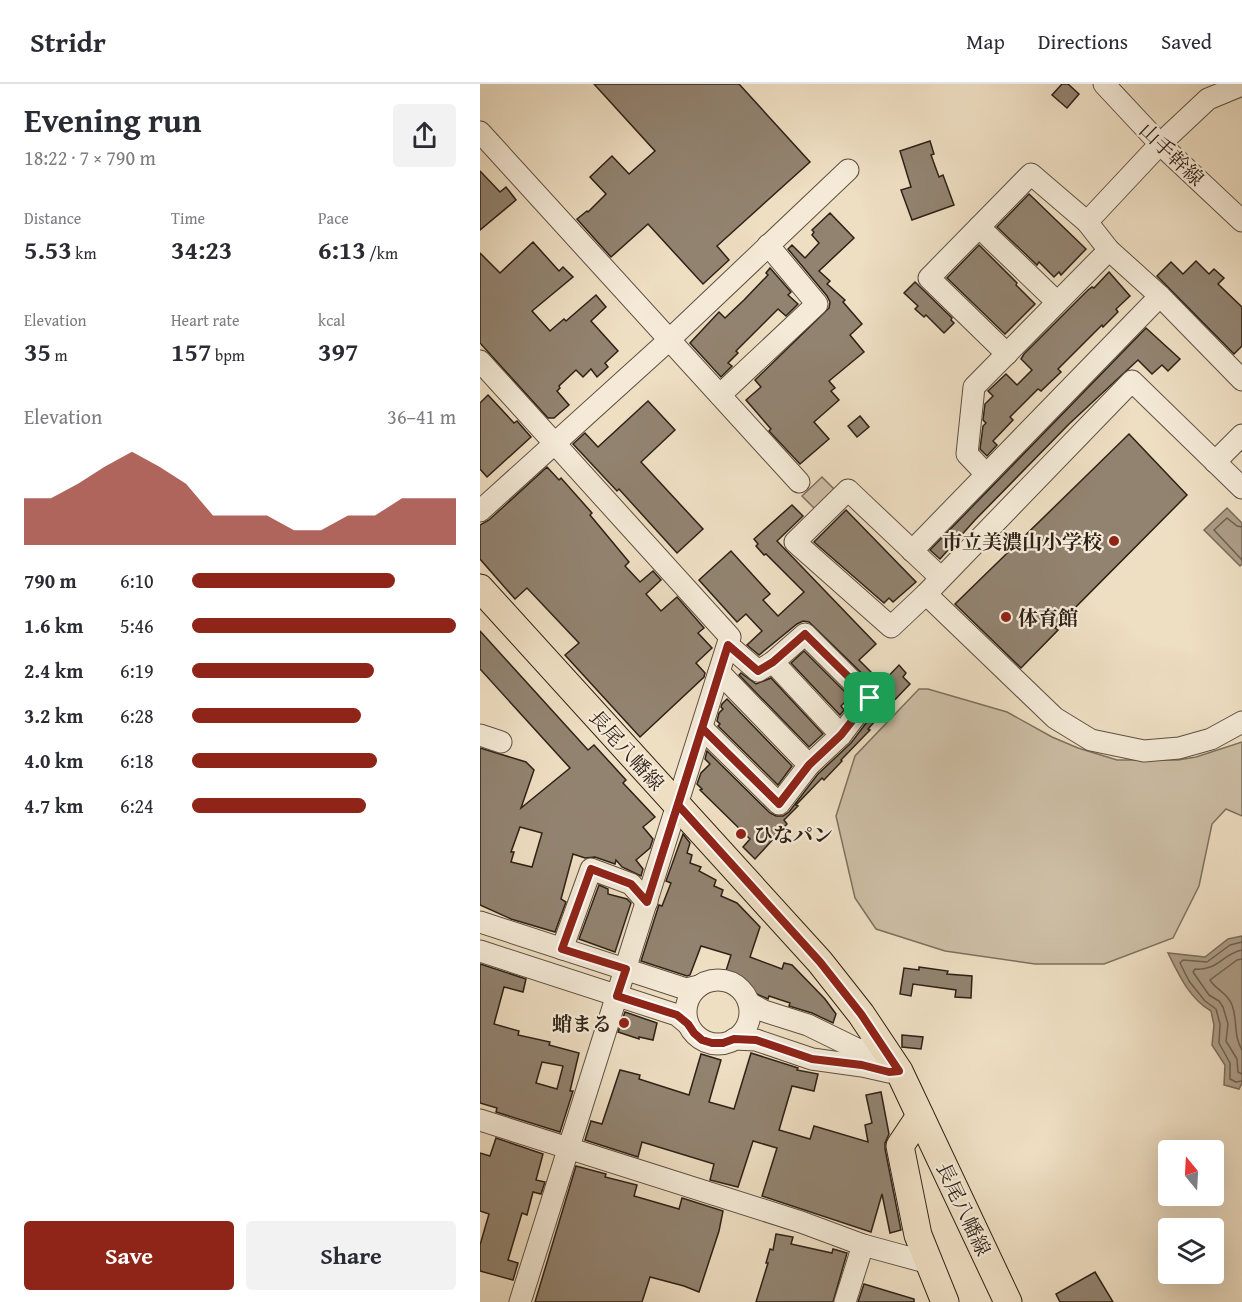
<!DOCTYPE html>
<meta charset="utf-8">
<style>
:root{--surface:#fff;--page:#f2f2f3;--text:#2b2b33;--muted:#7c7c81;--line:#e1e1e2;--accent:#8f2418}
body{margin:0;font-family:"Gentium Book Plus","Noto Serif JP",serif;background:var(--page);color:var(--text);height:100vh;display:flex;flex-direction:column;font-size:22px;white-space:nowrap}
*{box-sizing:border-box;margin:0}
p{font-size:20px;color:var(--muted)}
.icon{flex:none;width:33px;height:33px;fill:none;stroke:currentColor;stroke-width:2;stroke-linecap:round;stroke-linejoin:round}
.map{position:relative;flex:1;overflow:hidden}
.details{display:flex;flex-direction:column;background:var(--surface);width:480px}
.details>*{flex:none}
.needle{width:39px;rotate:342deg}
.controls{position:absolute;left:678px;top:1056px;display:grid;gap:12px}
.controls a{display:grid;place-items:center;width:66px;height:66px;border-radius:6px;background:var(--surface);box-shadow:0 6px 24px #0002;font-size:30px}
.pin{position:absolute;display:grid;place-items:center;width:51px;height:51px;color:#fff;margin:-26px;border-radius:12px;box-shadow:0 3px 9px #0006}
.round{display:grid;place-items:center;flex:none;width:63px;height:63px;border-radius:6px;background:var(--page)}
.overview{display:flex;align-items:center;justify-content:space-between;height:102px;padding:0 24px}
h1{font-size:33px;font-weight:600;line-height:45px}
.figures{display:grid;grid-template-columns:repeat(3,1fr);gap:9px;height:102px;padding:6px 24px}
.figures div{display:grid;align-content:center}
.figures b{font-size:26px;font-weight:600}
.figures small{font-size:16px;font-weight:400}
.figures p{font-size:16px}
.chart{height:168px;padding:12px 24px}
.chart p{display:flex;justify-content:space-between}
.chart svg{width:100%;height:108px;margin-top:6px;fill:var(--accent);opacity:.7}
.cta{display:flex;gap:12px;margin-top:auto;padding:12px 24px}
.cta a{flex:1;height:69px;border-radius:6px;background:var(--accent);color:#fff;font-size:24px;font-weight:600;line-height:69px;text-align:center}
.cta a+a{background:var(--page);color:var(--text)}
ul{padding:0 24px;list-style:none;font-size:20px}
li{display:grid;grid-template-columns:96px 72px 1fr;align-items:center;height:45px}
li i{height:15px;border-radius:8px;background:var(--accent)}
header{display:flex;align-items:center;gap:36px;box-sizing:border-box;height:84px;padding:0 30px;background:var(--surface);border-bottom:2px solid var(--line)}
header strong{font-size:28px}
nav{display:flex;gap:33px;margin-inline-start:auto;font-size:21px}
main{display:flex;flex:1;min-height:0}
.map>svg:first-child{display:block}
.green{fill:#cdbea5;stroke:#7e705e;stroke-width:1.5}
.water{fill:#ad9e88;stroke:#7a6c5b;stroke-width:1.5}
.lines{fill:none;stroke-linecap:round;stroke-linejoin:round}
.shore{stroke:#6e6050;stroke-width:1.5}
.building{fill:#928370;stroke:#2e2117;stroke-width:1.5;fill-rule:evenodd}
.minor-casing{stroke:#5e5042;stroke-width:23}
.major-casing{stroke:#2e2117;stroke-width:29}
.minor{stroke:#f4ead7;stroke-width:21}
.major{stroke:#eedec2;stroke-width:27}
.route-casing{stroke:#fff;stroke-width:12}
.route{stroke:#8f2418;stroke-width:8}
.poi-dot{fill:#8f2418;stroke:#f4ead7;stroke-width:2}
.labels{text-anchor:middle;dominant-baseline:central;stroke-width:4.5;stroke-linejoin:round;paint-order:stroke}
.street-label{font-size:20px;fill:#2e2117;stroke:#f4ead7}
.poi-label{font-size:20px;font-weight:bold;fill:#2e2117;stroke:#f4ead7;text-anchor:end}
</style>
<header>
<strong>Stridr</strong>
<nav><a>Map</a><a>Directions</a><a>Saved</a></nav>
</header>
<main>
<section class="details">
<div class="overview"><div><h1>Evening run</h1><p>18:22 · 7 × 790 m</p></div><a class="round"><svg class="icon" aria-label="share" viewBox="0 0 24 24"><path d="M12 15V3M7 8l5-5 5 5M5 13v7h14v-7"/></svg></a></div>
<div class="figures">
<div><p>Distance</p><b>5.53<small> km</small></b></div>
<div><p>Time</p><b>34:23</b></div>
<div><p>Pace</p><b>6:13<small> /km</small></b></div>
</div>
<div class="figures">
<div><p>Elevation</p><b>35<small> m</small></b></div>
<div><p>Heart rate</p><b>157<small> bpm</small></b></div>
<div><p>kcal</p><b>397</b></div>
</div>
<div class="chart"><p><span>Elevation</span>36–41 m</p>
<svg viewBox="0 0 160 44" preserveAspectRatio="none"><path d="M0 44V25L10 25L20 19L30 12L40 6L50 12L60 19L70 32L80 32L90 32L100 38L110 38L120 32L130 32L140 25L150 25L160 25V44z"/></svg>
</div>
<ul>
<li><b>790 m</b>6:10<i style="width:77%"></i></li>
<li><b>1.6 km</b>5:46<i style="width:100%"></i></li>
<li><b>2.4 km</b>6:19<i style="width:69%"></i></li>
<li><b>3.2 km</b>6:28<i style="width:64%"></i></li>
<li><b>4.0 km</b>6:18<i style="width:70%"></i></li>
<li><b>4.7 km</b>6:24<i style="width:66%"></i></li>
</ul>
<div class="cta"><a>Save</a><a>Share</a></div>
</section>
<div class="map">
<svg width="762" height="1218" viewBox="0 0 762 1218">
<rect width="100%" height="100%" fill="#eedec2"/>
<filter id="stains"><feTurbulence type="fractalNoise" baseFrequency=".00333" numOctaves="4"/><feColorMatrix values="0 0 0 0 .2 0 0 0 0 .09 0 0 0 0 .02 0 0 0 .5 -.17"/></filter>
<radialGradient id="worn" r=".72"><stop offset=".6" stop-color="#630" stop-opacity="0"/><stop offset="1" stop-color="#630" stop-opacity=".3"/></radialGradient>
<g class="green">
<path d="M342,393L355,406L335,425L322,412Z"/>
<path d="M439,605H448L527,628L572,653L598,664L637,676H698L716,673L762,658V732L746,725L732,740L719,802L693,854L624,880H555L465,867L396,845L375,814L356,732L375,672Z"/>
</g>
<g class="water">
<path d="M747,424L762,439V480L760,482L724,446Z"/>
<path d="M762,852V999L759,1005L744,1001L745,981L732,961L734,941L731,927C709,914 699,891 688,869L725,873L748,855Z"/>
</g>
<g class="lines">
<g class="shore">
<path d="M762,443L757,442L747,434L734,446L762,476"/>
<path d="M762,858L750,861L727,878L703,876L700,879L709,897L725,917L736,925L740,940L739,959L750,979V995L756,998L762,997"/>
<path d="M762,866C742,870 738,887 715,885L713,888L729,911L739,917L743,923L748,940L746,957L757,975L758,988L762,990"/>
<path d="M762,875L757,876L730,896C736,906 748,909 752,921C758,937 753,951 762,966"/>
</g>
</g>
<g class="building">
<path d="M114,0H259L330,78L237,162L249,176L223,200L168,140L131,173L97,135L107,127L108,128L126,110L110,93L132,72L149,90L175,67Z"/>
<path d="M582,0H588L599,10L587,24L572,11Z"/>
<path d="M450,57L454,70L451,71L459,93L463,91L474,121L432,136L421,106L431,103L420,67Z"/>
<path d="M0,87L20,108L26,103L36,116L0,146Z"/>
<path d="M549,110L606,165L581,191L579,188L574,193L559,178L557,181L517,143Z"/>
<path d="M350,129L374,154L339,187L350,197L347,200L365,216L363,218L382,240L370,251L384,268L349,297L355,304L351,307L359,316L334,338L349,355L320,380L289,347L291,345L266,316L281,303L275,296L349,224L350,218L347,212L308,165L312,161L325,174L339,159L332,151L334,148L332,146Z"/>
<path d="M53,158L79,187L83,183L93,193L52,227L70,247L84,235L86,237L116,211L126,223L111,237L138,267L125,279L128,283L117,293L111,285L103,293L96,286L79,302L80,304L77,307L89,321L74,334H68L0,259V169L20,189Z"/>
<path d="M499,161L537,199L536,201L555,220L525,250L467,194Z"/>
<path d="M716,177L729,190L734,185L744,194L738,200L762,223V262L754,270L677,192L691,178L703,190Z"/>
<path d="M290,184L311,208L308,211L318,220L306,232L298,225L256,267L258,269L248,279L252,282L241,293L210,259L239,228L245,234L264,216L288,191L286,189Z"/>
<path d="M629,188L650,212L636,225L638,228L623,243L622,241L578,285L581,288L561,307L558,305L530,333L533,336L513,357L517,361L507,372L500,365L503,342L506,339L503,336L505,320L513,312L508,307L526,290L537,301L552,286L541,275L544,270L608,206L612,203L614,204Z"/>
<path d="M435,198L472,234L471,236L474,239L464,249L446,231L444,233L435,225L438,222L424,209Z"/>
<path d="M666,244L700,275L688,287L682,281L672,290L658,276L589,340L495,436L460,475L450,466Z"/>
<path d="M8,311L34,339L37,337L51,353L7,393L0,385V319Z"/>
<path d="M168,317L195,346L161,378L223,445L197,469L139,405L137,407L93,360L105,349L118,363Z"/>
<path d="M380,332L389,343L377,353L368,342Z"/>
<path d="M649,350L707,411L575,544L578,546L541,584L475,520Z"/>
<path d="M67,383L79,396L81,394L112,429L110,431L149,478L145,482L160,498L173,487L181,496L166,510L181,527L197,513L224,544L218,549L232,564L216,579L225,589L224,593L160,653L85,571L99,559L47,504L35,515L0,475V441L9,436Z"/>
<path d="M312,421L323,432L297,457L396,560L379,576L402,599L419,581L426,589L423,593L430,600L403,628L388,645L390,646L361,676L362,677L344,696L342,694L316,721L318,722L304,736L307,740L275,775L263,763L270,755L220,706L222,705L217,700L221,689L230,680L225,675L227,667L290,729L296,732H303L309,728L338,690L371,659L399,622L402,616L398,605L329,538L323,537L317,540L279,571L267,561L282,547L266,530L257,538L219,496L251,467L290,510L283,516L298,532L324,508L286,470L284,471L276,462L278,460L274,455Z"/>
<path d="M366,426L436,498L413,518L409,514L404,519L334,458Z"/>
<path d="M0,547L108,666L114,661L146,696L143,699L175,733L163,743L173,755L170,764L156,776L163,785L161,792L142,783L136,776L135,780L115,773L105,774L93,770L81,815L86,818L75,848L31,835L0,821V664L46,678L54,686L41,724L90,684L0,585ZM40,743L62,749L52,783L31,778L34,768H31Z"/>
<path d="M324,567L370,613L361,622L364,626L360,631L311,579Z"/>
<path d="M261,589L276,600L291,594L343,650L329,663L259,591Z"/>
<path d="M247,615L312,682L298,701L238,642L240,640L237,637L239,629L243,625L241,623L242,620Z"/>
<path d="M203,750L210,759L207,769L212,771L210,779L221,783L219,787L236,796L234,802L243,806L241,812L257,819L280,843L270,873L302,885L304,879L312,881L345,915L356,930L353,939L332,929L309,922L310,919L289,912L288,915L268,906L264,902L266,897L245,890L251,871L221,862L210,891L207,892L161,877L178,824L179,821L182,822L191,799L186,797Z"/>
<path d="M119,801L128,805V810L147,815L151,819L135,868L99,855Z"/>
<path d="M0,880L46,895L43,908L24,903L14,940L39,947L38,951L70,958L69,961L99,969L90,1007H93L80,1048L16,1028L17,1024L0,1019ZM62,978L83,982L77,1005L56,999Z"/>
<path d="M439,883L468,887L467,890L492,892L491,914L475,913L476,906L433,900L431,912L420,910L424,884L439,886Z"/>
<path d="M145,928L177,939L173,956L159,953V955L138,948Z"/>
<path d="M422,951L443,953L441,965L422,963Z"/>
<path d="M271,969L318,984L317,986L338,990L334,1007L312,1002L299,1046L330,1055L334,1042L388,1058L385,1041L392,1039L386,1011L401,1008L409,1050L405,1059V1065L421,1146L410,1149L402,1110L391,1148L282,1112L297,1064L273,1057L258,1103L230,1096L234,1080L162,1058L158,1073L105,1056L111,1037L122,1040L140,986L160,991L159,995L209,1011L221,970L241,976L229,1018L254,1025Z"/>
<path d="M16,1054L63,1070L56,1096L65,1098L61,1110L53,1108L47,1131L42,1129L28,1176L38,1179L33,1196L0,1187V1161L9,1130L0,1127V1069L10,1072Z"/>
<path d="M96,1082L126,1090L125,1093L157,1101L154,1112L199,1125L202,1114L243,1127L239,1147L219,1208L204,1202L170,1193L162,1218H55Z"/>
<path d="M296,1150L313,1153L311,1160L352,1169L353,1165L367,1169L353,1218H276L288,1179H286L290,1165L293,1166Z"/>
<path d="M615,1188L633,1218H580L576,1210Z"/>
<path d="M384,1200L434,1215V1218H378Z"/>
</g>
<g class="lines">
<g class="minor-casing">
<g id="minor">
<path d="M624,0L680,60L762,137"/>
<path d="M0,48L319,398"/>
<path d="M607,138L680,60L728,15L762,1"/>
<path d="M499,143L577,218"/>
<path d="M527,270L449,194L551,90L607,138L629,166L680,212L762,296"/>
<path d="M0,277L250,553L40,1218"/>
<path d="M240,311L337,220L288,161"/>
<path d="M735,378L762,351"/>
<path d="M506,390L487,370L494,303L629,166"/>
<path d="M0,427L189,256L368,86"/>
<path d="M432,467L680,212"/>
<path d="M461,494L368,406L315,458L411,543L446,510L652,297L762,404"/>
<path d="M446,510L575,634L611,656L664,667L699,664L731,655L762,638"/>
<path d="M293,578L361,651"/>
<path d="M239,588L329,681"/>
<path d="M222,644L299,720L329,681L361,651L389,614L325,550L293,578L278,587L248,561"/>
<path d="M0,651L21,658"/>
<path d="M0,838L206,905L219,902"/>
<path d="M82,865L111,785L151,800L167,818"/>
<path d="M0,867L197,931L208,940"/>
<circle cx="238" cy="928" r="32"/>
<path d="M269,919L284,927L328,941L377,965L393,967L405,965"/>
<path d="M254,955L276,956L332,975L382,982L409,988L419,987"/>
<path d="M0,1036L321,1138L383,1161L449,1179"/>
<path d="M365,1218L383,1161"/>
</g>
</g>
<g class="major-casing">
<g id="major">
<path d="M0,504L340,878L381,930L419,987L528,1218"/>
<path d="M440,1032L420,1062L438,1151L465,1218"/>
</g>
</g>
<use href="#minor" class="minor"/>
<use href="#major" class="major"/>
</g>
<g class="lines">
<g class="route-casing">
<path id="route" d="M390,614L361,651L329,681L299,720L222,644L167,818L151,800L111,785L82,865L146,885L137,912L197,931L208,940L214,949L222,956L232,959H243L254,955L276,956L332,975L382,981L409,988L419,987L381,930L340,878L198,721L248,561L278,587L293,578L325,550L390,614"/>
</g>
<use href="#route" class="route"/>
</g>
<g class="poi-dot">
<circle cx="634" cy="457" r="6"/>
<circle cx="526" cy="533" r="6"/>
<circle cx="261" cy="750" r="6"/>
<circle cx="144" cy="939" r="6"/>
</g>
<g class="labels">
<g class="street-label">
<text transform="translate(692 70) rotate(44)">山手幹線</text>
<text transform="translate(147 666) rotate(48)">長尾八幡線</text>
<text transform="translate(484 1125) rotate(65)">長尾八幡線</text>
</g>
<g class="poi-label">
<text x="622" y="457">市立美濃山小学校</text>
<text x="538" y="533" text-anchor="start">体育館</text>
<text x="273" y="750" text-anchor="start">ひなパン</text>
<text x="132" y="939">蛸まる</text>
</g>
</g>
<rect width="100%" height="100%" filter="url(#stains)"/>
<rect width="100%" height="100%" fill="url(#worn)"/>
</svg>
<div class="controls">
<a><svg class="needle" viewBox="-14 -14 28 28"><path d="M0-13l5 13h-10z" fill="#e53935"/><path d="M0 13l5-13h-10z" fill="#7c7c81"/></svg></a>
<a><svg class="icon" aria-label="layers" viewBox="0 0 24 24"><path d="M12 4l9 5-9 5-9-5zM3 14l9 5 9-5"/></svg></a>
</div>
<div class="pin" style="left:390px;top:614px;background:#1e9e55"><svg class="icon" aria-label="arrive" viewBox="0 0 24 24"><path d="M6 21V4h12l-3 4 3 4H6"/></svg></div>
</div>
</main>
